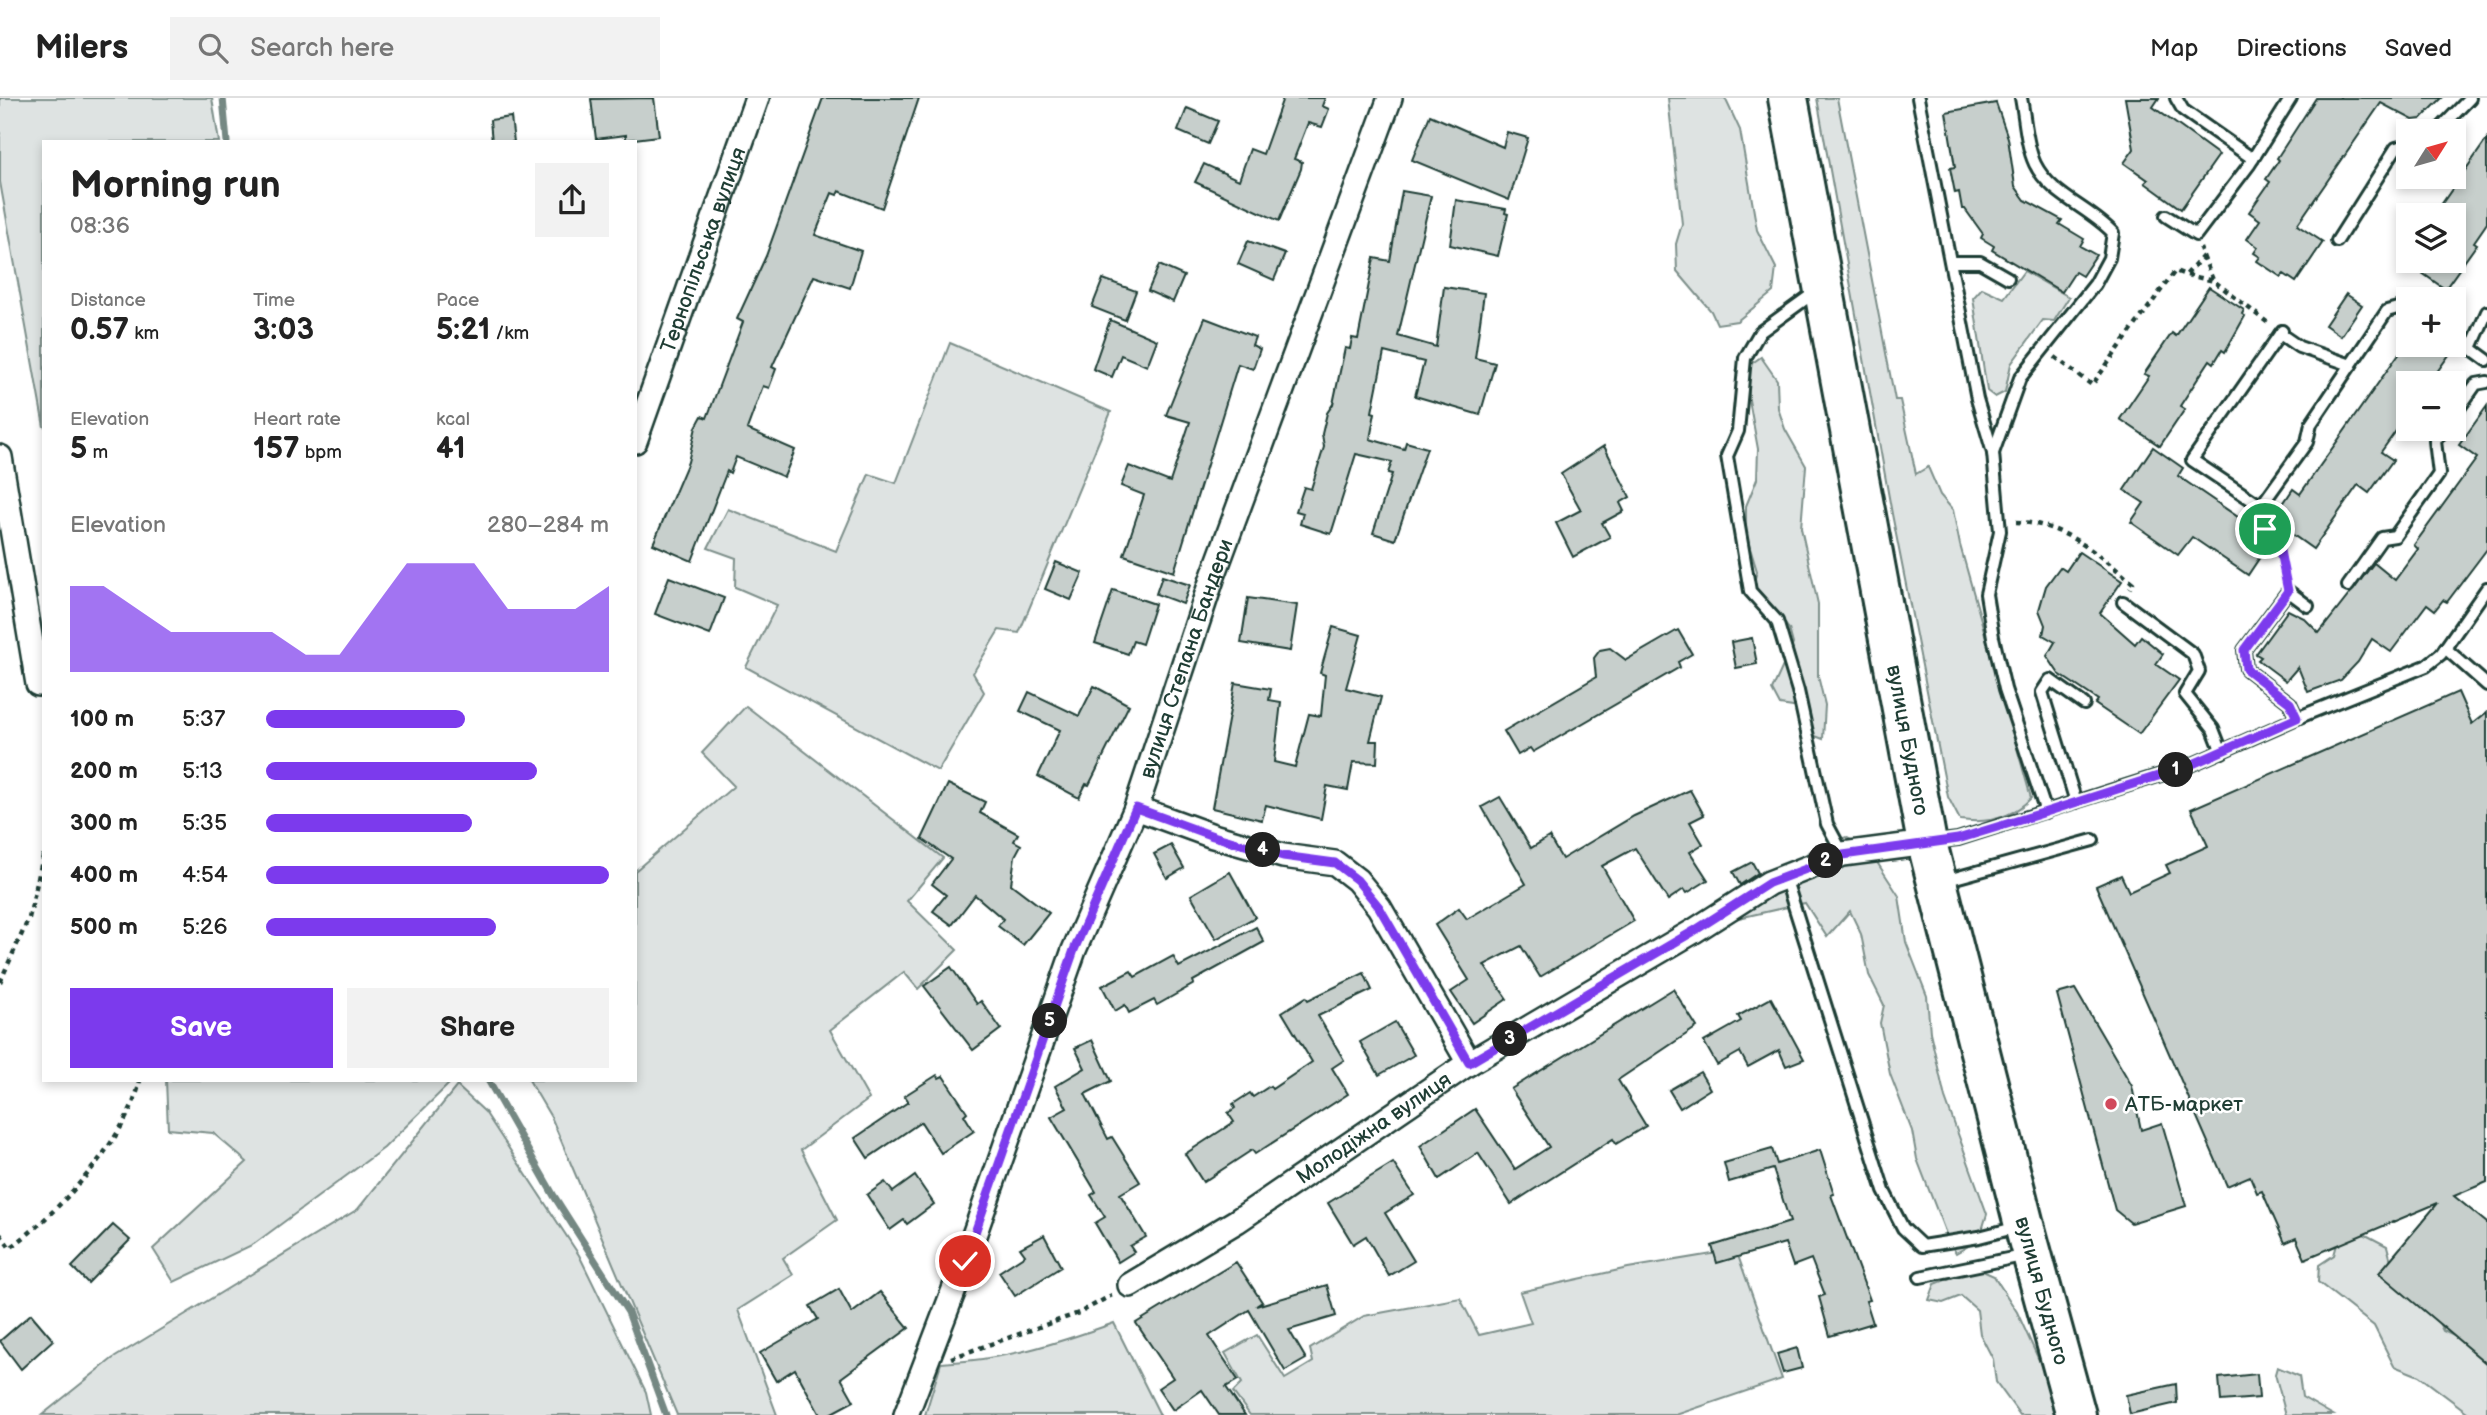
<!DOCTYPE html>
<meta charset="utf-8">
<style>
:root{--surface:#fff;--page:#f2f2f2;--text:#222;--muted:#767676;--line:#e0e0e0;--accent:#7c3aed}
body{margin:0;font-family:"Balsamiq Sans",sans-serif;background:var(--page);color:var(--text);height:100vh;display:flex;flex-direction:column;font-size:26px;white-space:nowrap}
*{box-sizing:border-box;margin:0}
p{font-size:23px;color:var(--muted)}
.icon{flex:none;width:38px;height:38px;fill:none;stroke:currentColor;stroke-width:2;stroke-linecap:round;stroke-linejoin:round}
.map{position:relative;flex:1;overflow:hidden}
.sheet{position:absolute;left:42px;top:42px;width:595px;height:942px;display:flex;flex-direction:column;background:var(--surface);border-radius:0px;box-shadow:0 4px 10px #0003}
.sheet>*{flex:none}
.needle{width:46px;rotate:53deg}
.tools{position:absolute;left:2396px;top:21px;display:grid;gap:14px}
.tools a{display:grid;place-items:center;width:70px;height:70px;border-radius:0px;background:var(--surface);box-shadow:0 4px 10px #0003;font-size:35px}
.pin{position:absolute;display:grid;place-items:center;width:60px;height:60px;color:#fff;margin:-30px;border:4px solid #fff;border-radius:50%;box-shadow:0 2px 7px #0007}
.km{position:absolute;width:35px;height:35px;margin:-18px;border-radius:50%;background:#222;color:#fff;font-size:19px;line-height:35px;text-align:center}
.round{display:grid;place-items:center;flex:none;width:74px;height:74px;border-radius:0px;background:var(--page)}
.summary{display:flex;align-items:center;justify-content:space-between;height:119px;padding:0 28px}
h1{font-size:38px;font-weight:700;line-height:52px}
.stats{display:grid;grid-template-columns:repeat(3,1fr);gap:10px;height:119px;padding:7px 28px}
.stats div{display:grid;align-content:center}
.stats b{font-size:30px;font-weight:700}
.stats small{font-size:19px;font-weight:400}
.stats p{font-size:19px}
.chart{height:196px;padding:14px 28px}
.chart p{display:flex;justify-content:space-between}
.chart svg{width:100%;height:126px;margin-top:7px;fill:var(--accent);opacity:.7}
.cta{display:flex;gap:14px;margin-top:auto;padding:14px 28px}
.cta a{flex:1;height:80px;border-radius:0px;background:var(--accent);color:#fff;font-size:28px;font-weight:700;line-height:80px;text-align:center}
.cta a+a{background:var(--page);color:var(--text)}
ul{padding:0 28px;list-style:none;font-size:23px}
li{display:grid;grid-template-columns:112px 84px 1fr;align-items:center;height:52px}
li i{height:18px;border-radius:9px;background:var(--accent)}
header{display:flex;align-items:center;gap:42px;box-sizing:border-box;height:98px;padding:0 35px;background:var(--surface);border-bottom:2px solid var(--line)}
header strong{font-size:33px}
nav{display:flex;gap:38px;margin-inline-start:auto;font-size:24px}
.search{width:490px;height:63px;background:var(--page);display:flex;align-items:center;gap:18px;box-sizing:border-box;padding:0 24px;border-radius:0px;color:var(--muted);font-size:26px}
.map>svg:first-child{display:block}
.green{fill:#dee3e2;stroke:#7e908b;stroke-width:2}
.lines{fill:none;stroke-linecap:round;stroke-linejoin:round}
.stream{stroke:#758883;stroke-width:7}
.building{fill:#c7cfcc;stroke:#1f3d34;stroke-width:2}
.lane-casing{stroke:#1f3d34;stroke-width:16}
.street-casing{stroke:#1f3d34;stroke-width:28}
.highway-casing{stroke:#1f3d34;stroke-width:44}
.path{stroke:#1f3d34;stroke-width:4.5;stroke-dasharray:5 5;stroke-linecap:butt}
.lane{stroke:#fff;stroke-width:10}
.street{stroke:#fff;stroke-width:23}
.highway{stroke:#fff;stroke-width:38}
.route-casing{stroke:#fff;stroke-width:14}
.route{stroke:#7c3aed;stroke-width:9}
.poi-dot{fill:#d1495b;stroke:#fff;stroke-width:2.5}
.labels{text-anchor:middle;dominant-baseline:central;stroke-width:5;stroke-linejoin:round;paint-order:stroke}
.street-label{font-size:21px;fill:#1f3d34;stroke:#fff}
.poi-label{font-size:21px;fill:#1f3d34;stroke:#fff;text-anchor:start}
</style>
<header>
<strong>Milers</strong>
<div class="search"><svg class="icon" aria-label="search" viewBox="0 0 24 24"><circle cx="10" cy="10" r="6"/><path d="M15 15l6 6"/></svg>Search here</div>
<nav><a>Map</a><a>Directions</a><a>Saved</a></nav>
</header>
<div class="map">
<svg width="2487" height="1317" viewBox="0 0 2487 1317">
<rect width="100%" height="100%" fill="#fff"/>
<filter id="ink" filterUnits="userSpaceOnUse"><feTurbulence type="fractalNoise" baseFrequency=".0143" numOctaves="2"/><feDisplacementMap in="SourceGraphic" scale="14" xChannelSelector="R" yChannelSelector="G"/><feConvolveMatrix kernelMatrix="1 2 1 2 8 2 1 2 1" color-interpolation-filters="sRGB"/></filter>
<g filter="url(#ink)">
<g class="green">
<path d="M0,0H212L219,44H44V329L0,84Z"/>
<path d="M1668,0H1725L1740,32L1757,132L1776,170L1773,194L1737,223L1717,226L1711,213L1677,173L1676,146L1682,126Z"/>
<path d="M1817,0H1837L1895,302H1900L1916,376L1928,369L1940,397L1953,412L1960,447L2031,700C2012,720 1988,726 1960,722L1948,699L1892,416Z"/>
<path d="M2024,173L2069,199L2054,223L2043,222L2011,266L2005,294L1995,299L1987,293L1973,200L1982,190L2004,200Z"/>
<path d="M950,245L1111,314L1019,535L999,532L973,575L984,594L938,673L746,569L777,507L735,489L736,460L708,450L728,411L836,453L869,376L896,385Z"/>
<path d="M1761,259L1777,282L1778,310L1785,331L1806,368L1801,430L1818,506V578L1825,607L1823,641L1810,636L1806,611L1780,607L1772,592L1793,546L1789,531L1753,487L1757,473L1746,437V408L1757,381L1758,351L1749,302L1748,268Z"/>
<path d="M746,608L943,760L907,803L957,852L918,891L904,874L830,932L869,1001L801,1052L837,1122L783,1160L793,1177L738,1212L777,1317H677L552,1021L529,982H635V773L734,688L702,655Z"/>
<path d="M1846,739L1869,752L1899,798L1906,844L1927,898L1930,934L1945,1000L1987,1116L1979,1142L1956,1155L1948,1141L1917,1061L1912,1033L1890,976L1880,925L1884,907L1869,877L1861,836L1850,813L1827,839L1805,805L1730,822L1793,775L1809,753Z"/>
<path d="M166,982H453L384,1050L254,1146L174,1184L153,1151L247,1064L213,1035L168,1031Z"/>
<path d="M457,988L485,1014L579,1157L646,1294L651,1317H42L112,1261L358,1111Z"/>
<path d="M2343,1125L2387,1148L2396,1182L2425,1196L2443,1233L2487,1253V1317H2471L2419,1278L2394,1268L2374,1228L2318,1184L2319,1167L2334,1157Z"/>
<path d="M1736,1152L1782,1281L1676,1317H1250L1233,1294L1242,1285L1225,1255L1257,1237L1285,1281L1313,1264L1310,1251L1364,1218L1460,1200L1479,1237L1531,1225L1520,1194L1628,1170Z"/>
<path d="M1976,1170L1994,1178L2017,1214L2064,1317H2020L1996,1284L1993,1261L1980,1236L1977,1212L1961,1198L1943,1205L1929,1202L1935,1186Z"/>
<path d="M1114,1225L1160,1317H925L941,1265C1005,1262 1055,1246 1114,1225Z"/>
<path d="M2277,1269L2299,1278L2302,1299L2333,1317H2286L2275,1276Z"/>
</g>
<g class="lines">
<g class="stream">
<path d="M223,0L227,44"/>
<path d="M488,982L554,1098L628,1214L666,1317"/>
</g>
</g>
<g class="building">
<path d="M654,0L659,38L626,42V37L596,41L591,1Z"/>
<path d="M823,0H919L882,110L839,93L837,97L832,95L815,137L861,153L850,190L814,178L772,269L776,271L769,290L763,288L747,331L795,352L784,379L736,359L730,375L727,373L692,463L653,446L688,364L696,329L702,318L707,320L743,224L737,221L766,158Z"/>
<path d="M1283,0H1325L1322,8L1329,11L1322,29L1308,25L1294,61L1302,64L1301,71L1279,123L1195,84L1204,66L1239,82L1250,51L1263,56Z"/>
<path d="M2125,0H2159L2153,9L2219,57L2181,111L2145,85L2148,82L2124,65L2134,51Z"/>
<path d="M2316,0H2442L2421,21L2413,22L2381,5L2297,127L2323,144L2296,184L2284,176L2281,179L2257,163L2260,159L2254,155L2258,149L2247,141L2260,122L2249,114L2270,84L2266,81L2279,62L2277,60Z"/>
<path d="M1996,5L2008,40L2015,88L2025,102L2062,122L2059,126L2084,141L2080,148L2096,157L2082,178L2075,174L2062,194L1992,152L1994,148L1981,140L1983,136L1965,111H1962L1959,94L1955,95L1950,70L1955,69L1946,14Z"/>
<path d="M1187,10L1218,23L1208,46L1178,33Z"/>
<path d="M1430,17L1503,49L1507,34L1528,40L1509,102L1412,62Z"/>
<path d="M511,19L514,44H492L490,22Z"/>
<path d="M2487,41V125L2474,144L2477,146L2445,191L2405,163H2454V117H2434Z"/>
<path d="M1402,93L1431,98L1398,238L1436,249L1444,189L1484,195L1475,260L1495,265L1480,317L1415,298L1424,264L1384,254L1372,314L1375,315L1370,341L1404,351L1406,344L1427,350L1395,442L1373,435L1392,376L1388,375L1392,364L1356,356L1331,436L1300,426L1303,415L1296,413L1304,389L1311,391L1324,349L1322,336L1327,315L1333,306L1345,250L1350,251L1352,240L1358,241L1374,160L1390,163Z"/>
<path d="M1456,102L1506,111L1505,115L1508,116L1498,158L1450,147Z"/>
<path d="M1248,143L1285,156L1274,182L1238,166Z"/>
<path d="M1159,167L1184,178L1173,204L1148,193Z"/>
<path d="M1103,181L1136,193L1125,222L1092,209Z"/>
<path d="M2209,189L2244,212L2242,216L2245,218L2225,254L2222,252L2214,265L2210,262L2180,308L2185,311L2160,348L2120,321L2149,278L2144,276L2172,235L2176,238Z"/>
<path d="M2346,196L2362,207L2341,238L2325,227Z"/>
<path d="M1205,220L1255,239L1252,247L1260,251L1253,271L1238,266L1174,474L1124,457L1144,397L1121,388L1129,368L1170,384L1190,324L1166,317Z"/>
<path d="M1110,222L1157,242L1147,268L1121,257L1112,279L1093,271Z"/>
<path d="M2405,247H2433L2449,257L2429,285H2408V316L2381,354L2393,362L2369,395L2358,387L2313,451L2272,422L2293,391L2300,396Z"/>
<path d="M2487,308V451L2447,504L2443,502L2435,512L2427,506L2391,554L2372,541L2358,564L2341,582L2308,594L2298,569L2286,583L2258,562L2261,559L2256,556L2288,512L2304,520L2319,535L2374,465L2395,482L2418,451L2414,447L2477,360L2459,347Z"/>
<path d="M1604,348L1630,399L1620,405L1624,413L1602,425L1610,439L1573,459L1556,425L1581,412L1561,376Z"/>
<path d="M2153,349L2183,370L2178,378L2241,421L2246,414L2276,435L2248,477L2192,439L2178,457L2131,424L2144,405L2124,392Z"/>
<path d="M2079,454L2122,483L2100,515L2135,546L2141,538L2163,556L2156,566L2179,582L2139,636L2095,606L2098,602L2059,576L2047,558L2055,544L2043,537L2045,527L2039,512L2046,488L2060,469L2066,473Z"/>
<path d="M1056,464L1083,475L1071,502L1045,491Z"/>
<path d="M1162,478L1190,487L1183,506L1156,496Z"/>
<path d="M669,479L724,500L710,537L655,516Z"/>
<path d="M1113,492L1155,506L1142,546L1133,543L1128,556L1095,545Z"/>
<path d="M1248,500L1297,507L1290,553L1241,545Z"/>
<path d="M1333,529L1361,537L1346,590L1381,599L1370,643H1378L1377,665L1353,664L1348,692L1327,688L1321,721L1266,707L1262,722L1212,710L1235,585L1271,591L1269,602L1281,604L1274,664L1295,669L1309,616L1321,618L1325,577L1320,575Z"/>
<path d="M1678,532L1692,556L1678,564L1680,569L1533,654L1530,650L1518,657L1504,633L1596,579L1594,560L1600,552L1610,550L1626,562Z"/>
<path d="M1752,540L1757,566L1736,570L1731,544Z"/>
<path d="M1094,588L1129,607L1089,687L1086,686L1079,700L1038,678L1060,632L1020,613L1029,594L1079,618Z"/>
<path d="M2458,594L2472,626L2487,614V1084L2454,1098L2487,1125V1266L2379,1175L2438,1105L2305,1161L2296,1140L2285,1145L2262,1093L2257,1095L2250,1078L2227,1088L2096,788L2121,777L2129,794L2170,775L2166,767L2208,748L2191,711Z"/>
<path d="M948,686L985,704L980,715L1018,736L1014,743L1021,747L1015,758L1011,786L1049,815L1023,847L998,828L1003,821L975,797L952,827L933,813L946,797L932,786L951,761L922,741Z"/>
<path d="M1690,692L1704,717L1690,724L1703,746L1690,754L1708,782L1687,795L1684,791L1668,802L1635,750L1602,768L1634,823L1540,879L1521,848L1484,867L1507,901L1472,925L1451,894L1469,882L1435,827L1459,810L1467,821L1526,786L1482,709L1500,699L1531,750L1549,739L1562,761L1634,718Z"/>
<path d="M1171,747L1184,770L1167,780L1154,756Z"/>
<path d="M1752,764L1758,775L1740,787L1733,774Z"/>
<path d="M1230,774L1255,819L1216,841L1191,797Z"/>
<path d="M1256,829L1264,844L1193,883L1194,886L1157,907L1154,902L1129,915L1125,907L1115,913L1102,888L1131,873L1135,879L1173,858L1179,869Z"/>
<path d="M951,869L977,906L981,903L1001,931L973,952L924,888Z"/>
<path d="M1364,875L1372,892L1318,918L1344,962L1332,970L1348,996L1255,1056L1252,1052L1203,1084L1185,1056L1234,1024L1228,1015L1235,1010L1233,1006L1250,995L1253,999L1270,988L1272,991L1312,964L1282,914L1306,899L1308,902Z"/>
<path d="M1673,891L1697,929L1618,982L1646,1028L1616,1046L1613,1041L1511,1106L1478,1055L1439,1081L1420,1048L1475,1011L1515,1071L1549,1049L1511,991Z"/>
<path d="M2075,891L2132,988L2141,1032L2162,1025L2186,1108L2131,1125L2115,1112L2057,896Z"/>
<path d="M1771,900L1804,961L1786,968L1779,952L1748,969L1740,954L1717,967L1704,944L1741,923L1738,918Z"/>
<path d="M1395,924L1414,957L1379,977L1360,944Z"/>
<path d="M1092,942L1111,983L1085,996L1108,1041L1112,1039L1140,1084L1120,1096L1146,1139L1130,1148L1134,1154L1118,1164L1095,1125L1105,1119L1091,1097L1096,1094L1051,1019L1067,1010L1055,988L1085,970L1075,950Z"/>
<path d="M1700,974L1710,991L1680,1010L1669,992Z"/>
<path d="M937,977L939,980L943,978L967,1014L964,1017L974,1033L941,1055L921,1024L868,1060L855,1040L908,1004L904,998Z"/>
<path d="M1772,1051L1777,1066L1820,1052L1834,1096L1831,1097L1870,1202L1866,1203L1873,1225L1830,1238L1819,1199L1825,1197L1811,1161L1793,1168L1785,1145L1717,1165L1712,1148L1790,1124L1773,1071L1729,1084L1724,1065Z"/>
<path d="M1393,1065L1414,1097L1385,1115L1414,1163L1389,1178L1366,1138L1353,1146L1328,1105Z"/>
<path d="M915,1078L934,1106L907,1126L904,1122L890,1132L867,1097L885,1084L893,1094Z"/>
<path d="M113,1127L130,1142L88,1185L72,1169Z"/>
<path d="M1044,1137L1061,1169L1015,1198L999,1174L1025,1157L1020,1150Z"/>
<path d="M1236,1164L1262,1204L1256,1208L1327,1187L1336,1218L1289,1232L1306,1261L1285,1273L1249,1212L1209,1238L1238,1282L1226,1289L1245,1317H1219L1202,1292L1173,1312L1158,1290L1173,1280L1136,1225Z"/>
<path d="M839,1191L852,1215L880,1194L909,1230L841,1280L854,1303L828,1317H820L795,1271L776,1283L760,1255L818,1221L810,1208Z"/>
<path d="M31,1216L53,1242L21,1271L0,1243Z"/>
<path d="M1797,1250L1802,1270L1783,1275L1777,1256Z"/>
<path d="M2257,1276L2259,1300L2221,1303L2219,1280Z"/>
<path d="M2176,1286L2177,1305L2130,1316L2126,1297Z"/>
</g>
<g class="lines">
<g class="lane-casing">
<g id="lane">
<path d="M1918,0L1977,301L1993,355L2000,433L1986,496L1993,539L2005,591L2046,714"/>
<path d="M2176,0L2183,12L2253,61"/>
<path d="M2438,33L2470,0"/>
<path d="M2166,118L2196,137L2249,67L2291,0"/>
<path d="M2337,143L2396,50L2408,47"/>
<path d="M1951,164H1980L2008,180"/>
<path d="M1818,192L1760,234L1745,260L1738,333L1727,358L1750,493L1777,523L1798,593L1827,726L1843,756"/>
<path d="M2282,233L2192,362L2261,408L2307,344L2311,326L2387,213L2408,207"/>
<path d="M2280,236L2299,249L2351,267"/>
<path d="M2454,238L2487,262"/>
<path d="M2471,250L2487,214"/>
<path d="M2454,317L2476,286L2487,284"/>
<path d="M1993,355L2020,280L2095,186L2109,160L2113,135C2090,110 2050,97 2035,66C2026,47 2025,20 2021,0"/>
<path d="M2348,488L2382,440L2395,438L2439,376L2435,343L2444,331"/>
<path d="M2123,504L2193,556L2199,573L2185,596L2213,631L2222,654"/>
<path d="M2445,550L2487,587"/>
<path d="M2297,620L2290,605L2246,571L2244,552L2288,493L2308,508"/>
<path d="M2076,704L2042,594L2050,582L2084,606"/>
<path d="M1933,744L1958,741L2186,669L2297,620L2426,568L2441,556L2487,490"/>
<path d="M1785,779L1884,1093L1903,1130L1922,1148L1979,1139L2018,1129"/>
<path d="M1944,783L2093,742"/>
<path d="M1920,1179L2027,1157"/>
</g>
</g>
<g class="street-casing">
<g id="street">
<path id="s1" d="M635,343L757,0"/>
<path d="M0,359L38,586"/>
<path d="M1136,710L1213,738L1283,758L1335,765L1357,782L1379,809L1469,965"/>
<path id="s2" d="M1130,1187L1237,1123L1469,965L1694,833L1769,785L1843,756L1927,745"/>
<path id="s3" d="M906,1317L965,1163L1074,852L1136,710L1212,481L1390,0"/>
</g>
</g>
<g class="highway-casing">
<g id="highway">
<path id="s4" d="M1788,0L1927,745L2024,1127L2076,1317"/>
</g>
</g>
<g class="path">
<path d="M2203,158L2213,182"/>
<path d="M2187,177L2214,183L2268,225"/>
<path d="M2055,259L2092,287L2175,173L2186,177L2203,158L2200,150"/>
<path d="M2263,423L2265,431L2279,448L2284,478"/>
<path d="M2016,424C2062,424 2099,457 2133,485L2130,490"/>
<path d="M0,884L29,820L44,754"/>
<path d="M0,1136L10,1150C56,1117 130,1038 140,982"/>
<path d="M951,1260L1079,1215L1112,1197"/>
</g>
<use href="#lane" class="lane"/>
<use href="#street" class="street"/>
<use href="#highway" class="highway"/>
</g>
</g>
<g class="lines" filter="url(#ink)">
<g class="route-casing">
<path id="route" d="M965,1163L1074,852L1136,710L1213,738L1283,758L1335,765L1357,782L1379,809L1469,965L1694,833L1769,785L1843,757L1958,741L2046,714L2186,669L2297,620L2290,605L2246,571L2244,552L2288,493L2279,448L2265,431"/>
</g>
<use href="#route" class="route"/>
</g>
<circle class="poi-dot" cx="2111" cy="1006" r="7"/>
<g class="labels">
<g class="street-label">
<text stroke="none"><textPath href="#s1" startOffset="203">Тернопільська вулиця</textPath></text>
<text stroke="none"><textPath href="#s3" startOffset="807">вулиця Степана Бандери</textPath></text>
<text stroke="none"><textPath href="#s4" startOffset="653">вулиця Будного</textPath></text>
<text stroke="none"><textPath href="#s2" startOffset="290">Молодіжна вулиця</textPath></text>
<text stroke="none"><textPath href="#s4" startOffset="1220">вулиця Будного</textPath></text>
</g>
<g class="poi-label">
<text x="2125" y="1006">АТБ-маркет</text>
</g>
</g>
</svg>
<div class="tools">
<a><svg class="needle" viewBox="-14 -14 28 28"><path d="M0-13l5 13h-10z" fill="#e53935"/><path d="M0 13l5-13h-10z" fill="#767676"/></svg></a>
<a><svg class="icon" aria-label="layers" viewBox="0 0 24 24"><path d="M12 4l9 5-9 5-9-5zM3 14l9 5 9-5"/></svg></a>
<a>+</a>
<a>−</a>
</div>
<div class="pin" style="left:2265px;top:431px;background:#1e9e55"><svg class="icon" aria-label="arrive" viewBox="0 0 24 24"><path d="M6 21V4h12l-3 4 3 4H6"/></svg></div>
<div class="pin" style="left:965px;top:1163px;background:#d93025"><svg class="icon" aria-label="check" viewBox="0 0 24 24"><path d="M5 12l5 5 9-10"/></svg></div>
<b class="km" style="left:2176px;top:672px">1</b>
<b class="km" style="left:1826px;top:763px">2</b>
<b class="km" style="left:1510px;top:941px">3</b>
<b class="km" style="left:1263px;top:752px">4</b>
<b class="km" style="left:1050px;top:923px">5</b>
<section class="sheet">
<div class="summary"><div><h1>Morning run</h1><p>08:36</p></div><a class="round"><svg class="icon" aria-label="share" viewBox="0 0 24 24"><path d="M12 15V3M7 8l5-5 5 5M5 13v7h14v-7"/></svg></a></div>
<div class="stats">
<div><p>Distance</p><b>0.57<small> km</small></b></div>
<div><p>Time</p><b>3:03</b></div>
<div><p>Pace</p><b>5:21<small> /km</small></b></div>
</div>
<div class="stats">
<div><p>Elevation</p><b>5<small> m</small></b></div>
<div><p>Heart rate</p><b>157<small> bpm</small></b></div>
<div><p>kcal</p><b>41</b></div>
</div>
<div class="chart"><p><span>Elevation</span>280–284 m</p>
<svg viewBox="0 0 160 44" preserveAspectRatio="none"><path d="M0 44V14L10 14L20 22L30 30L40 30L50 30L60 30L70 38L80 38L90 22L100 6L110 6L120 6L130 22L140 22L150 22L160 14V44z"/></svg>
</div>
<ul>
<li><b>100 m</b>5:37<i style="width:58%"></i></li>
<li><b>200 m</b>5:13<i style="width:79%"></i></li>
<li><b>300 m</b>5:35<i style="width:60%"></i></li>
<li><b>400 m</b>4:54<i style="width:100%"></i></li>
<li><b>500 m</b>5:26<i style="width:67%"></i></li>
</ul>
<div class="cta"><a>Save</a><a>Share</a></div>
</section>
</div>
